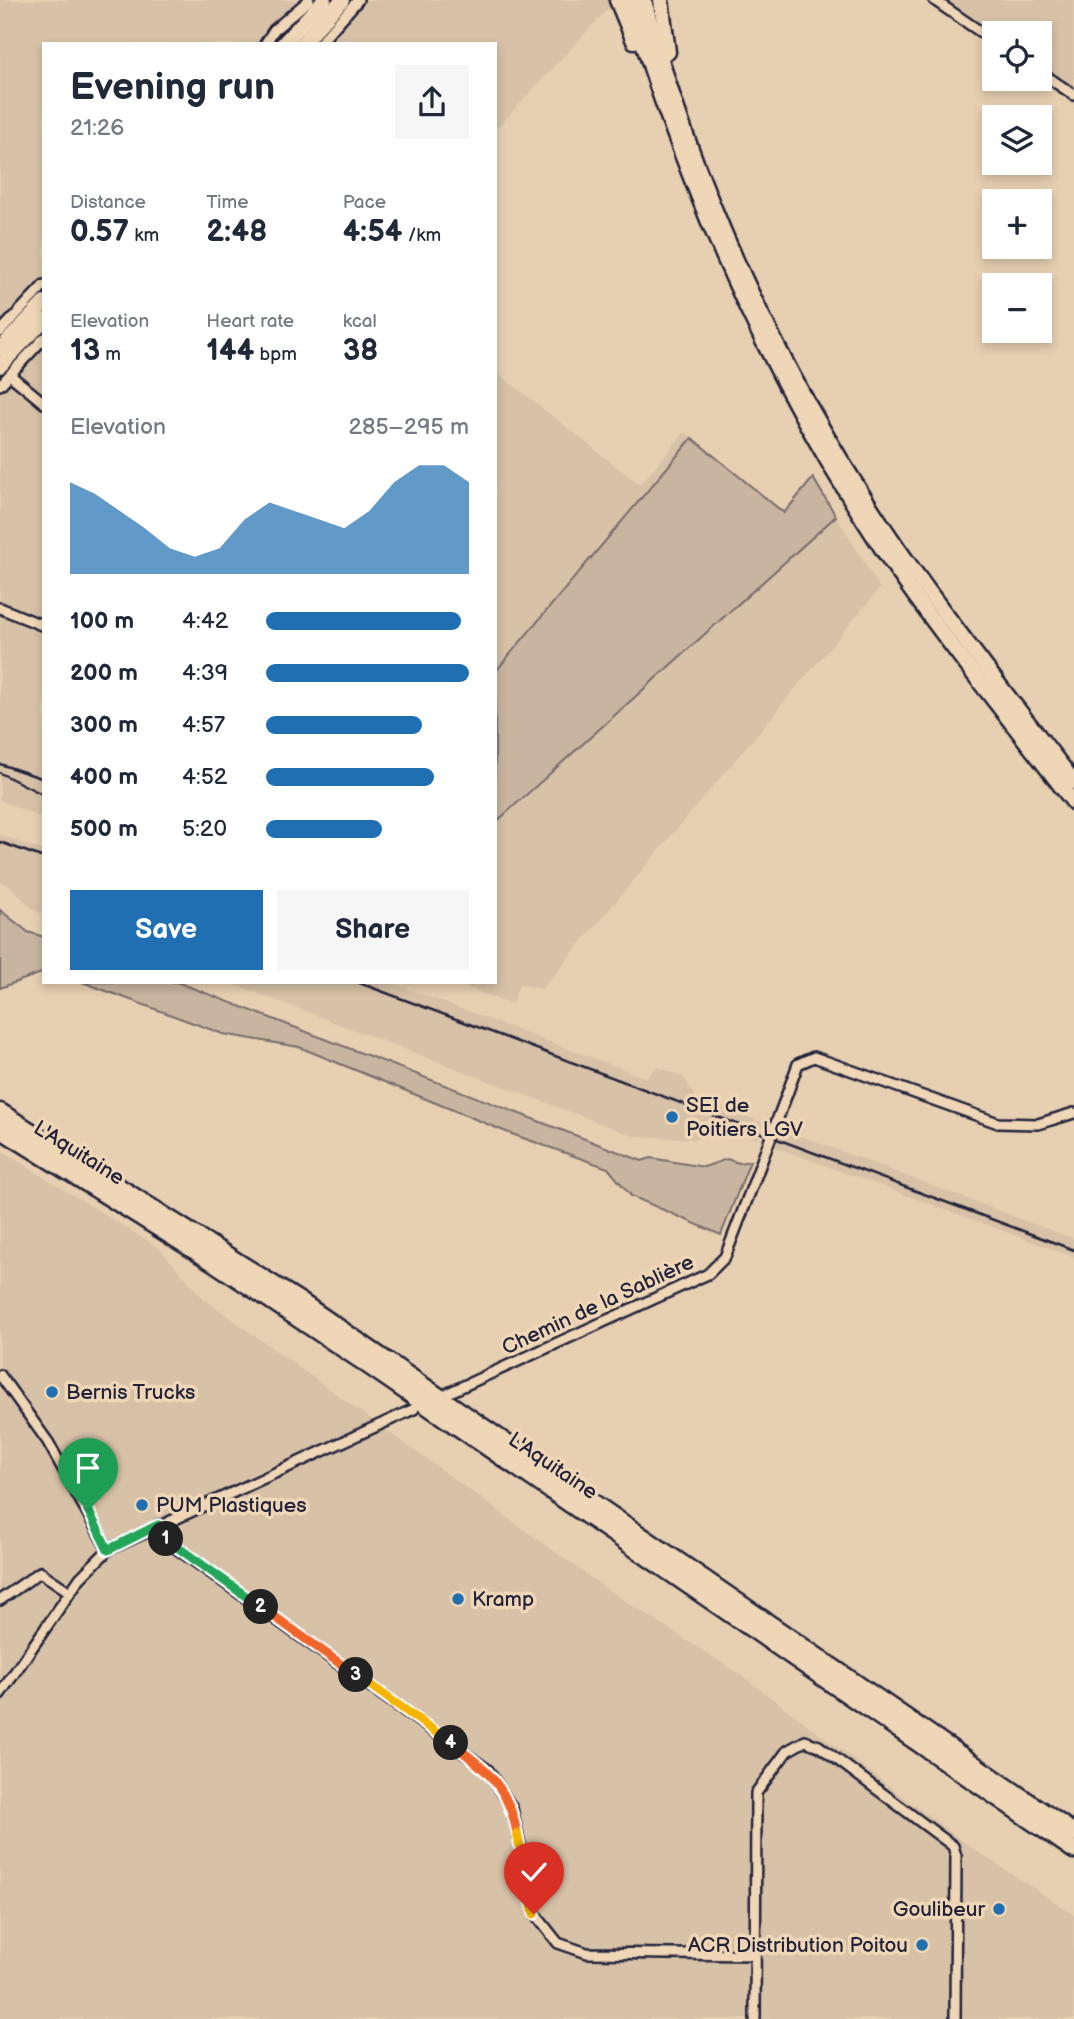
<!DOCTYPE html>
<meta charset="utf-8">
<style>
:root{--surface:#fff;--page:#f6f6f7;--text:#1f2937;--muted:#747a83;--accent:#1f6fb2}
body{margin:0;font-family:"Balsamiq Sans",sans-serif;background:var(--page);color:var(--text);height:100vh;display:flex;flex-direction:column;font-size:26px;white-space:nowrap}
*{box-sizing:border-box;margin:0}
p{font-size:23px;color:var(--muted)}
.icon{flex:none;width:38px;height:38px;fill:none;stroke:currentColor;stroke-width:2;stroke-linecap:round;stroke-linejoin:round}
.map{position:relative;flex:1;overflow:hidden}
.panel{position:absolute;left:42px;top:42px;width:455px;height:942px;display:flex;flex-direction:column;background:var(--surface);border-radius:0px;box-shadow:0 4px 10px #0003}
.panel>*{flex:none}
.tools{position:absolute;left:982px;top:21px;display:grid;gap:14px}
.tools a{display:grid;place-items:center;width:70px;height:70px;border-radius:0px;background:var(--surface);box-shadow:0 4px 10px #0003;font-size:35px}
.pin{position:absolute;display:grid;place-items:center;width:60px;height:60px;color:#fff;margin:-72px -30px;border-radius:50% 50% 50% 0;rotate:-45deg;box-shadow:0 0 7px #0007}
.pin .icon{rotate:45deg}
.km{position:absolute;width:35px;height:35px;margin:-18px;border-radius:50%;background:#222;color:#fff;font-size:19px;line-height:35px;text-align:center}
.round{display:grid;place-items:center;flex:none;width:74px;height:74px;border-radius:0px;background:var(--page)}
.overview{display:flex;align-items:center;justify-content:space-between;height:119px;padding:0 28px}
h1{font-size:38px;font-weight:800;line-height:52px}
.metrics{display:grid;grid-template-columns:repeat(3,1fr);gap:10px;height:119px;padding:7px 28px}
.metrics div{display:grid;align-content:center}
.metrics b{font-size:30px;font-weight:800}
.metrics small{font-size:19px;font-weight:400}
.metrics p{font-size:19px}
.chart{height:196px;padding:14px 28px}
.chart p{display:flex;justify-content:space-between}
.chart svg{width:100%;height:126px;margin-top:7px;fill:var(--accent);opacity:.7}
.action{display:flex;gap:14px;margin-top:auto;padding:14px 28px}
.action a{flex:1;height:80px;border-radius:0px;background:var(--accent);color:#fff;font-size:28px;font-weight:800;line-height:80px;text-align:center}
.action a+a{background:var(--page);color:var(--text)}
ul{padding:0 28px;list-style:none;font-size:23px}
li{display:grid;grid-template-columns:112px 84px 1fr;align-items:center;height:52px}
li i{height:18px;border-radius:9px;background:var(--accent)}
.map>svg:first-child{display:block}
.built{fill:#d7c1a7}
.green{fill:#c9b59f;stroke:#766c6d;stroke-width:2}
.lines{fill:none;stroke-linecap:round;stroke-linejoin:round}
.minor-casing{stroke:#22223b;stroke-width:14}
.primary-casing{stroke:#22223b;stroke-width:19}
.trunk-casing{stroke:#22223b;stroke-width:19}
.motorway-casing{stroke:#22223b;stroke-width:21}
.minor{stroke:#efd6b6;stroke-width:9}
.primary{stroke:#efd6b6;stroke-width:14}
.trunk{stroke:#efd6b6;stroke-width:14}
.motorway{stroke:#efd6b6;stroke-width:16}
.rail{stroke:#22223b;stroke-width:2.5}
.minor-bridge-casing{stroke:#22223b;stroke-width:14;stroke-linecap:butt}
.minor-bridge{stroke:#efd6b6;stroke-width:9}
.split-1-casing{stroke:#fff;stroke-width:14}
.split-2-casing{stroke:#fff;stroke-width:14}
.split-3-casing{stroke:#fff;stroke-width:14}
.split-4-casing{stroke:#fff;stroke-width:14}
.split-5-casing{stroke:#fff;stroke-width:14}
.split-6-casing{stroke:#fff;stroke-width:14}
.split-1{stroke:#22a559;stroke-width:9}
.split-2{stroke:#22a559;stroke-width:9}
.split-3{stroke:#f0652b;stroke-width:9}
.split-4{stroke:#f5b400;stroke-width:9}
.split-5{stroke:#f0652b;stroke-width:9}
.split-6{stroke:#f5b400;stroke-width:9}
.poi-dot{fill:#1f6fb2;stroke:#efd6b6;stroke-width:2.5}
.labels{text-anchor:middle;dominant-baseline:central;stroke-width:7;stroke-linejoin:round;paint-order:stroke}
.poi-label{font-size:21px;fill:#22223b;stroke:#efd6b6;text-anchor:start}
.street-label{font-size:21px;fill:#22223b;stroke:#efd6b6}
</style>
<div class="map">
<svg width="1074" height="2019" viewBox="0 0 1074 2019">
<rect width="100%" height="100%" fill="#e7cfb1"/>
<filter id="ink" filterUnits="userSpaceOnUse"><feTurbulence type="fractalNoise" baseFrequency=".0143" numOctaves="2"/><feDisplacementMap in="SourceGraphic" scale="14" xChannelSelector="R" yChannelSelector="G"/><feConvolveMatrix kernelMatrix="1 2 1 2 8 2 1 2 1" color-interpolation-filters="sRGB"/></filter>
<g filter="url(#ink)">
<g class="built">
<path d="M0,0H616L495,130V44H44V819L0,800Z"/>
<path d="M923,0H1074V105L1036,79H1040V33H994V50Z"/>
<path d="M495,371L640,485L685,432L784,513L813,478L880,588L542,989L519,984L512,1004L452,982H495Z"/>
<path d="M0,835L44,851V914L34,910L9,885L0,881Z"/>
<path d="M228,982H389L646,1078L657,1067L684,1077L696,1099L764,1123L757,1139L724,1128L697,1139L634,1136Z"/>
<path d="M782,1129L1074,1239V1257L775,1147Z"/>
<path d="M0,1150L159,1248L204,1299L605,1588L745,1678L966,1844L1074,1915V2019H0Z"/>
</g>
<g class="green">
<path d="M692,438L784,513L813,478L836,516L495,823V672Z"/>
<path d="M0,910L28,932L44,937V972L0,988Z"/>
<path d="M82,982H177L642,1161L651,1158L704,1167L727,1159L739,1163L750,1161L721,1235L631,1196L608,1168L509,1133L299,1047L223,1034Z"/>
</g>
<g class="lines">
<g class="minor-casing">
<g id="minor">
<path d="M934,0L994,41"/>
<path d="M265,44L274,30L309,0"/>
<path d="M319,44L358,0"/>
<path d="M1040,72L1074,95"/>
<path d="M0,332L44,285"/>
<path d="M10,375L44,403"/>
<path d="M0,385L44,338"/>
<path d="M0,608L44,626"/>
<path d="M787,1094L798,1064L814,1057L998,1123L1038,1124L1074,1113"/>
<path d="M0,1375L48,1442L108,1550"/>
<path d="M448,1393L708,1274L725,1257L755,1179"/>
<path d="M158,1525L173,1546L488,1770L512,1808L535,1914L558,1943L587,1953L755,1955"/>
<path d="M0,1600L40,1572L70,1592"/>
<path d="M0,1694L80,1578L108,1550L414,1409"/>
<path d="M755,2019L756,1793L787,1751L805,1741L819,1746L953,1846L956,1856L955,2019"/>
</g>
</g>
<g class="primary-casing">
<g id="primary">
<path d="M283,44L324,0"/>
<path d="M302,44L342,0"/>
<path d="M0,349L44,303"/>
<path d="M0,366L44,320"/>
</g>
</g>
<g class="trunk-casing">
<g id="trunk">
<path d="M617,0L634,41"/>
<path d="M631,0C647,62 669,121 692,180C743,311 806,433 883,550C942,638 1010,719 1074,803"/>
<path d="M644,0C696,196 784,383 899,550C954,629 1015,705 1074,782"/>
<path d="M661,0L668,52"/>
</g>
</g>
<g class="motorway-casing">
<g id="motorway">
<path d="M0,1112L301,1302L1074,1833"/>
<path d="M0,1129L213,1262L362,1361L1074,1850"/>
</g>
</g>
<use href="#minor" class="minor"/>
<use href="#primary" class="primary"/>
<use href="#trunk" class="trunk"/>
<use href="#motorway" class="motorway"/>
<g class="rail">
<path d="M0,764L44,779"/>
<path d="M0,773L44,795"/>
<path d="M0,842L44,858"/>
<path d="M357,982L1074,1250"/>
</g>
<g class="minor-bridge-casing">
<path id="minor-bridge" d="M755,1179L787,1094"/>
</g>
<use href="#minor-bridge" class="minor-bridge"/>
</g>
</g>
<g class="lines" filter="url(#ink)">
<g class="split-1-casing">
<path id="split-1" d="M88,1510L108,1550L158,1525L166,1539"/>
</g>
<g class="split-2-casing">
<path id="split-2" d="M166,1539L261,1607"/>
</g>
<g class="split-3-casing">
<path id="split-3" d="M261,1607L356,1675"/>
</g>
<g class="split-4-casing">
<path id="split-4" d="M356,1675L451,1743"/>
</g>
<g class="split-5-casing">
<path id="split-5" d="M451,1743C486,1768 509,1788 517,1833"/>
</g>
<g class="split-6-casing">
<path id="split-6" d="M517,1833L534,1914"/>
</g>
<use href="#split-1" class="split-1"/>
<use href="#split-2" class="split-2"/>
<use href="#split-3" class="split-3"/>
<use href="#split-4" class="split-4"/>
<use href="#split-5" class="split-5"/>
<use href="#split-6" class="split-6"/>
</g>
<g class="poi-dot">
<circle cx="672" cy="1117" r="7"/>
<circle cx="52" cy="1392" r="7"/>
<circle cx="142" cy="1505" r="7"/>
<circle cx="458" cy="1599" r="7"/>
<circle cx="999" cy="1909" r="7"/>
<circle cx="922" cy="1945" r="7"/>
</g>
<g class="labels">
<g class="poi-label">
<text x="686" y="1105">SEI de<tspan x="686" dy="24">Poitiers LGV</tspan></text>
<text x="66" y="1392">Bernis Trucks</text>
<text x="156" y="1505">PUM Plastiques</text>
<text x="472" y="1599">Kramp</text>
<text x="985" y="1909" text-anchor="end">Goulibeur</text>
<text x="908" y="1945" text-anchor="end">ACR Distribution Poitou</text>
</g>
<g class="street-label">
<text transform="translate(79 1153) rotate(32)">L'Aquitaine</text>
<text transform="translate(598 1305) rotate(-25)">Chemin de la Sablière</text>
<text transform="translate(553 1466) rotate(34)">L'Aquitaine</text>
</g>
</g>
</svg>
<div class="tools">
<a><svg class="icon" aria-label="locate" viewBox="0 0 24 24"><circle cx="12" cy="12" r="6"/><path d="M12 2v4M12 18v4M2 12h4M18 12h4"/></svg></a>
<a><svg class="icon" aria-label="layers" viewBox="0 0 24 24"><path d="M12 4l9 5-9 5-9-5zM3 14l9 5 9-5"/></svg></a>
<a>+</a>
<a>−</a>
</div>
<div class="pin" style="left:88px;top:1510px;background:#1e9e55"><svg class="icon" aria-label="arrive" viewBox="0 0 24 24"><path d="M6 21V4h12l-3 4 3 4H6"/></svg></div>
<div class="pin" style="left:534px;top:1914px;background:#d93025"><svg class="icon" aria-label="check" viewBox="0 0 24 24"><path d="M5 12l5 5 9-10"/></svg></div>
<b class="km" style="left:166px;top:1539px">1</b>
<b class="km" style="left:261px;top:1607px">2</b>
<b class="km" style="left:356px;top:1675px">3</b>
<b class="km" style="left:451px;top:1743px">4</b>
<section class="panel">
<div class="overview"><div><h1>Evening run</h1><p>21:26</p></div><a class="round"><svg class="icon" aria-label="share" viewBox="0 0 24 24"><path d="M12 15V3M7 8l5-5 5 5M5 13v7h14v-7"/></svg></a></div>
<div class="metrics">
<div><p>Distance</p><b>0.57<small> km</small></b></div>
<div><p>Time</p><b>2:48</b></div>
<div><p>Pace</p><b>4:54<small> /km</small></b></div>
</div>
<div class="metrics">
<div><p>Elevation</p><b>13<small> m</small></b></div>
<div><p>Heart rate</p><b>144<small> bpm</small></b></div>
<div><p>kcal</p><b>38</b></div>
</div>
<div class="chart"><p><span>Elevation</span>285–295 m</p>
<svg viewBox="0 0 160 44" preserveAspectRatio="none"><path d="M0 44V12L10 16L20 22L30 28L40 35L50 38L60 35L70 25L80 19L90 22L100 25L110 28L120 22L130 12L140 6L150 6L160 12V44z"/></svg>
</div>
<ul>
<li><b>100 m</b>4:42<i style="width:96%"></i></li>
<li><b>200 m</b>4:39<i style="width:100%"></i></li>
<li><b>300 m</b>4:57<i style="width:77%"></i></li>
<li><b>400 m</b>4:52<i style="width:83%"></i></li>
<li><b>500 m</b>5:20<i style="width:57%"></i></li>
</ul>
<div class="action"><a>Save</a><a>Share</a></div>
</section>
</div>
